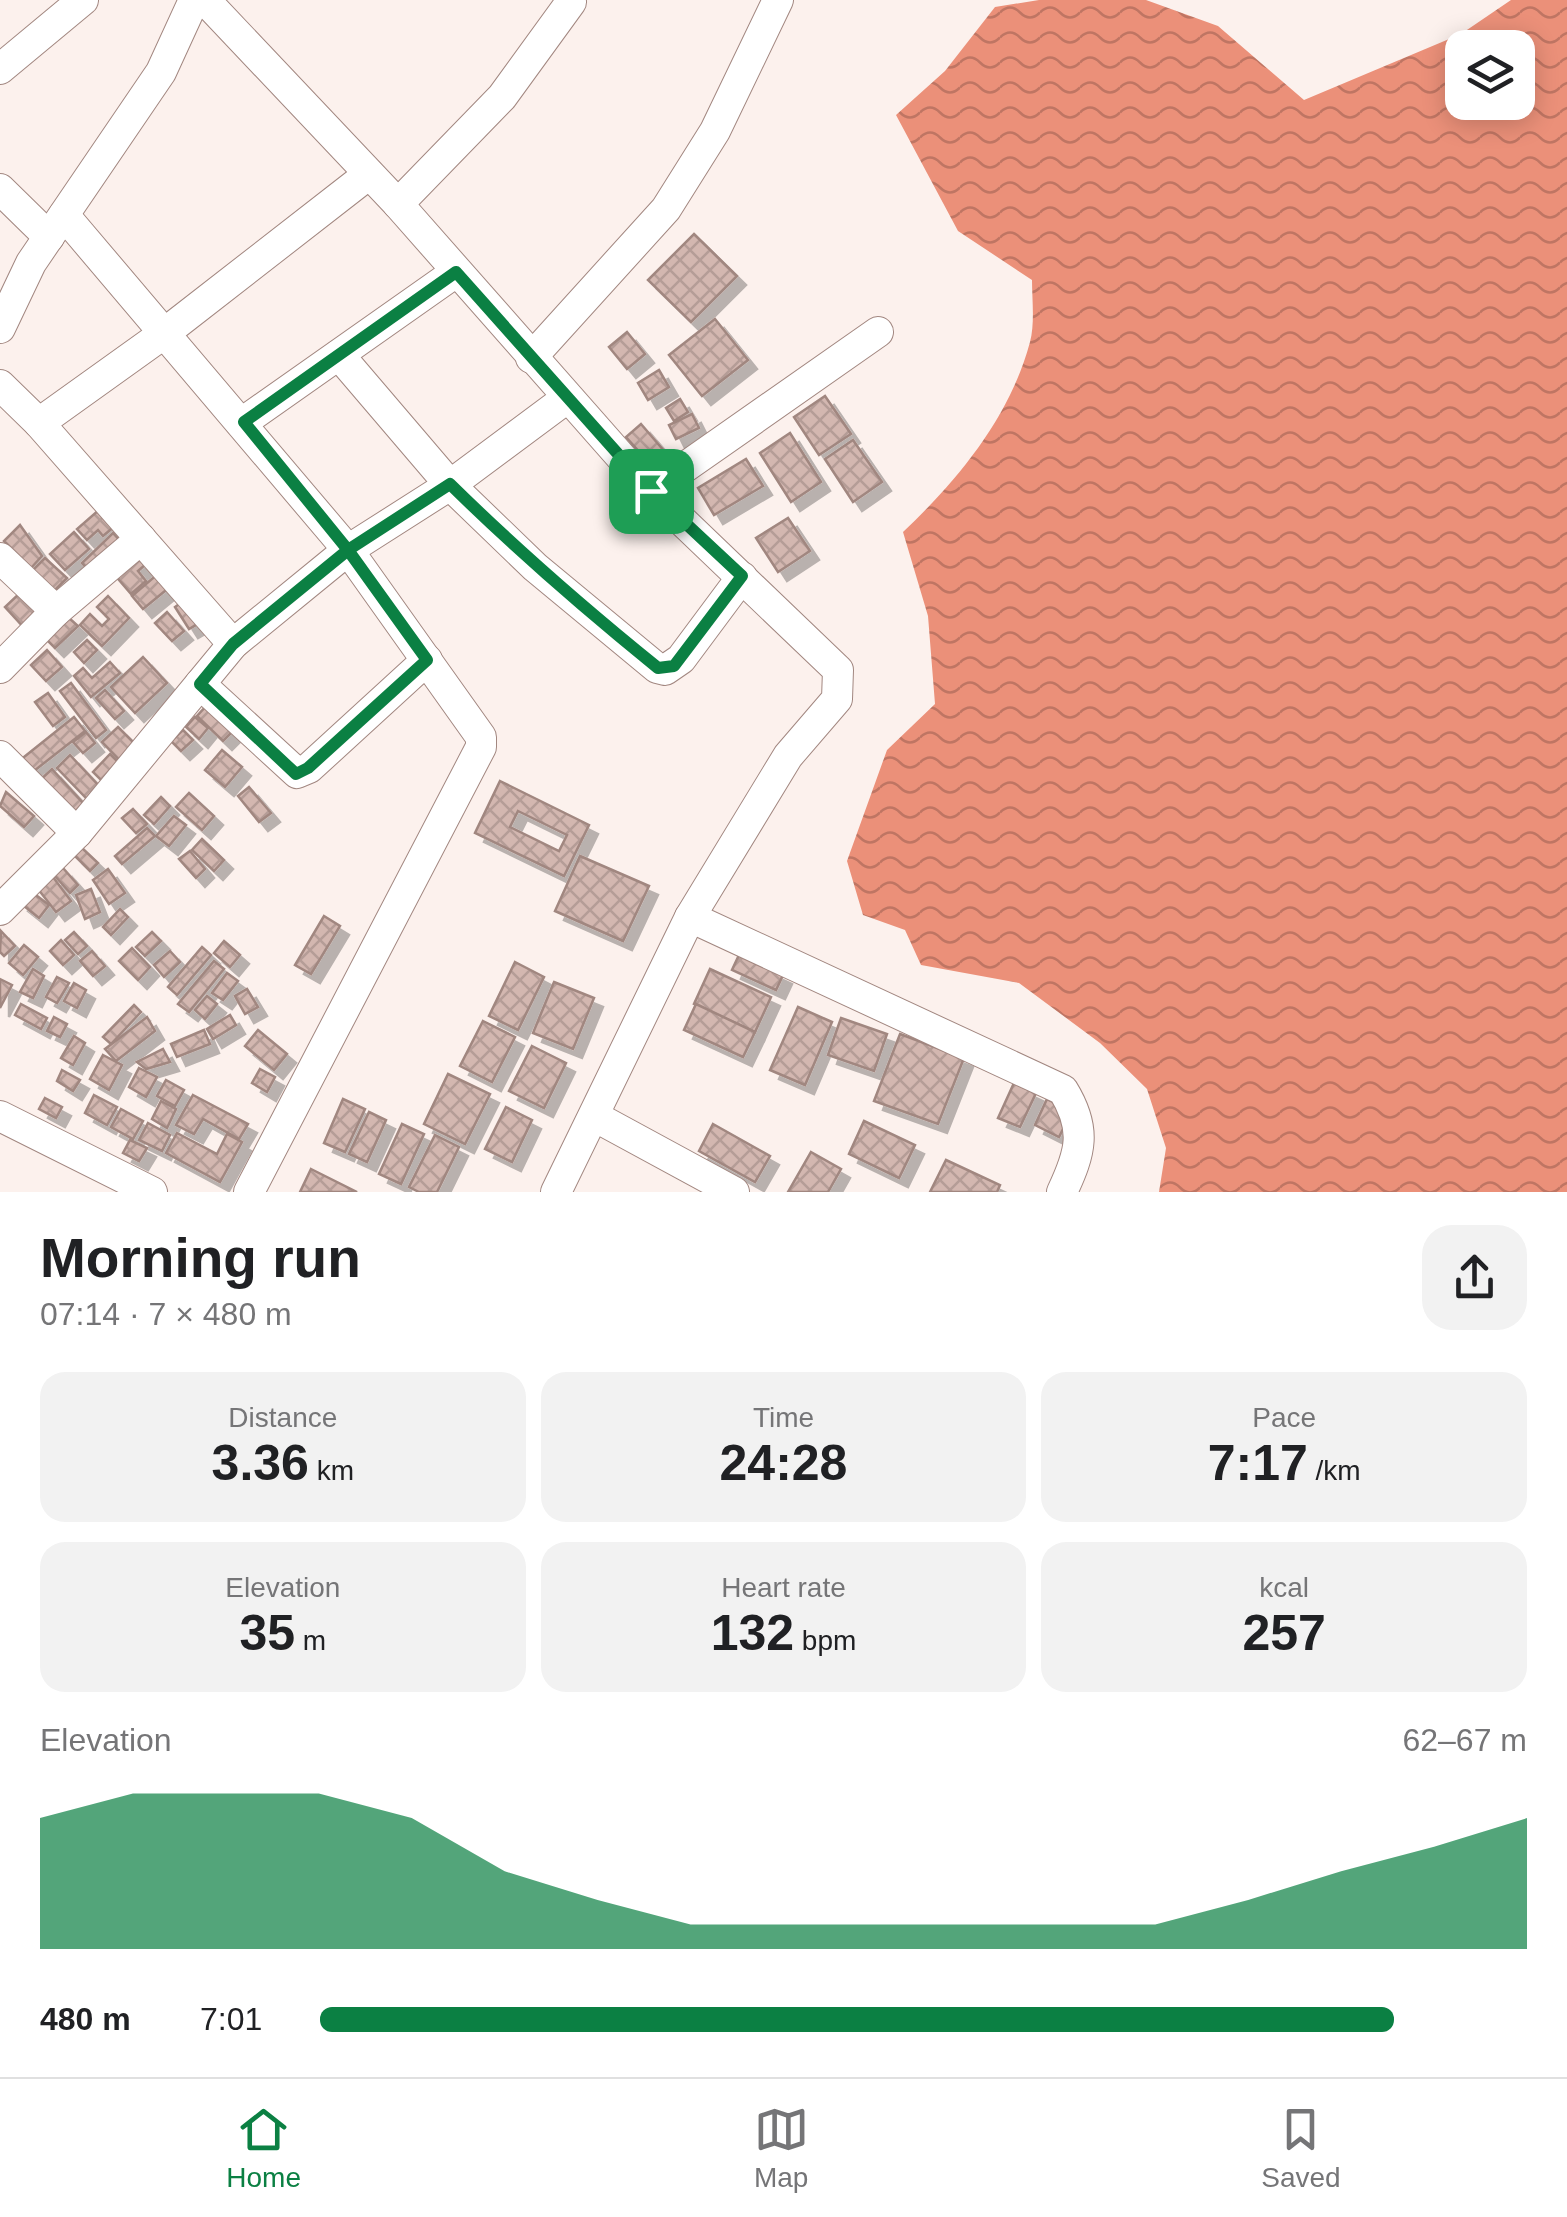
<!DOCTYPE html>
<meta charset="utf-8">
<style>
:root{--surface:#fff;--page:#f2f2f2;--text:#202124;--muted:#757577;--line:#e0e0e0;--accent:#0b8043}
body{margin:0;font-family:Helvetica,sans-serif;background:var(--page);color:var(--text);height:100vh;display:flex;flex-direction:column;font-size:38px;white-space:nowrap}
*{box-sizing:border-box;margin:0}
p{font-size:32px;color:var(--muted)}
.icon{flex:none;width:55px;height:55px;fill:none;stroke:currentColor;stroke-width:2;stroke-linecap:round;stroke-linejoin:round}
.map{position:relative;height:1192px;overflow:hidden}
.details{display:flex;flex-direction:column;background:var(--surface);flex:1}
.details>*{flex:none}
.fabs{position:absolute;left:1445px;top:30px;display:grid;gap:20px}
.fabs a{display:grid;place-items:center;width:90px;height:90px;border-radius:20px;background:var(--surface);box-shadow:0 5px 25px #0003;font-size:50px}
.pin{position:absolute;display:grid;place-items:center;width:85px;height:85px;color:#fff;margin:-42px;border-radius:20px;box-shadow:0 5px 15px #0006}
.round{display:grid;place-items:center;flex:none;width:105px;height:105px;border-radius:30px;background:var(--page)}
.head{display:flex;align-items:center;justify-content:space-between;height:170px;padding:0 40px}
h1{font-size:55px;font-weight:700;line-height:75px}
.figures{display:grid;grid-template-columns:repeat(3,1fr);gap:15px;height:170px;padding:10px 40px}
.figures div{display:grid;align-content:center;border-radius:25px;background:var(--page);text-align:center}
.figures b{font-size:50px;font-weight:700}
.figures small{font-size:28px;font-weight:400}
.figures p{font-size:28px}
.chart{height:280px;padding:20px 40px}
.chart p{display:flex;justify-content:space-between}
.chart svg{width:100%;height:180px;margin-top:10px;fill:var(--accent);opacity:.7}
ul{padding:0 40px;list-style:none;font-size:32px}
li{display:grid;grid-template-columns:160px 120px 1fr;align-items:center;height:75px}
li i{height:25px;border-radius:12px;background:var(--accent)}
.tabs{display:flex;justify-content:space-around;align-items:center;height:140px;border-top:2px solid var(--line);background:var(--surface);font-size:28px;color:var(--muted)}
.tabs a{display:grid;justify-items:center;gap:5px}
.tabs .on{color:var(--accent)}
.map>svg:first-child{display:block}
.water{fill:url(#water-waves);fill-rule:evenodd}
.building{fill:url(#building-cross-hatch);stroke:#a18780;stroke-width:2.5;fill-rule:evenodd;filter:url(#shadow)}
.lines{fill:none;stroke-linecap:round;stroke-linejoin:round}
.street-casing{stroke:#a28780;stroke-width:32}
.street{stroke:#fff;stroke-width:30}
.route-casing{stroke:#fff;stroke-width:20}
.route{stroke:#0b8043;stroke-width:12}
</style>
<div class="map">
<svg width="1567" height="1192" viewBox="0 0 1567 1192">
<defs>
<pattern id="water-waves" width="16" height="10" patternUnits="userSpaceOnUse" patternTransform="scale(2.5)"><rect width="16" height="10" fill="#eb9079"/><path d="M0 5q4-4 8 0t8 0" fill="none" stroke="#bf7563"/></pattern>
<pattern id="building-cross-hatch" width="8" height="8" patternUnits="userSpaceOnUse" patternTransform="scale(2.5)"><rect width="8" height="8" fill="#d3b7b0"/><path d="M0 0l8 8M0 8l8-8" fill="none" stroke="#b59d97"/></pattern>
<filter id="shadow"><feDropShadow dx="9" dy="9" stdDeviation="0" flood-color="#0004"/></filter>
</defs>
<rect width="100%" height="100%" fill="#fcf1ed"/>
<path class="water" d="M1039,0H1146L1218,26L1304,100L1461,34L1511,0H1567V1192H1159L1166,1148L1147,1089L1100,1043L1019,983L921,965L905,930L863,915L847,861L887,750L935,704L928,616L903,532C958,480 1010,417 1030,342C1035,323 1032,299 1032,280L958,231L896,115L945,71L995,7ZM1462,48H1518V102H1462Z"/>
<g class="building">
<path d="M694,234L737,276L691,322L648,280Z"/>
<path d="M715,319L748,360L702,396L669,355Z"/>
<path d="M627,332L645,354L627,369L609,347Z"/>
<path d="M659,370L669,387L648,400L638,383Z"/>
<path d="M825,396L851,434L819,455L794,417Z"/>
<path d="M680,399L688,412L674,421L666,408Z"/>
<path d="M692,414L699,428L676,439L669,425Z"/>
<path d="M641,424L665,452L651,465L626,437Z"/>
<path d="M790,433L821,482L791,502L760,453Z"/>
<path d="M853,440L882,482L853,502L825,459Z"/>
<path d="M746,459L763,486L714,515L698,488Z"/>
<path d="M100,509L115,526L103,536L98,530L87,540L77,529Z"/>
<path d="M788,518L810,551L778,572L756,538Z"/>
<path d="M20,525L42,556L31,568L4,541Z"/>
<path d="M74,532L89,549L65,570L50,554Z"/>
<path d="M113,533L124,545L93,575L82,563Z"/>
<path d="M143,549L152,559L138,571L146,581L131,594L113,573Z"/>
<path d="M45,558L67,578L54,591L32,571Z"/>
<path d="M160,572L171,586L143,609L132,596Z"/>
<path d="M22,591L43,613L26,630L5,607Z"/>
<path d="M108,596L129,618L102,646L80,625L90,614L102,626L109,619L97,607Z"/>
<path d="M186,599L201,622L189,629L175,607Z"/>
<path d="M167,612L184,631L172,641L155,623Z"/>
<path d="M69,618L78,626L55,648L46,639Z"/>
<path d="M87,640L97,650L84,663L74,652Z"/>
<path d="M47,650L62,667L46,681L31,665Z"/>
<path d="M143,657L167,683L135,713L111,687Z"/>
<path d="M110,662L120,673L91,697L74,676L83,668L92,678Z"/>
<path d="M71,683L106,730L96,738L60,691Z"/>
<path d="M105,690L124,711L115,719L96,698Z"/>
<path d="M48,693L65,717L53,726L35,702Z"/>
<path d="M208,704L235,729L223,741L197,716Z"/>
<path d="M74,717L85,731L25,778L14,765Z"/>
<path d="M195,717L208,728L199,739L186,727Z"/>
<path d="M118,727L140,749L123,764L102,742Z"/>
<path d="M183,730L193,740L181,751L171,741Z"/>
<path d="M86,732L95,743L83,753L73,742Z"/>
<path d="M222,750L242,767L225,787L205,770Z"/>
<path d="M110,754L121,765L104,783L93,772Z"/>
<path d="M70,755L100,787L87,799L57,768Z"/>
<path d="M52,769L84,804L71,815L39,781Z"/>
<path d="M500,781L589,825L564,876L475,833ZM518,811L567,835L559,851L510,827Z"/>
<path d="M249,787L271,813L259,822L238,796Z"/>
<path d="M6,792L34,816L24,827L0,806Z"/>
<path d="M189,793L214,816L202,830L176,807Z"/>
<path d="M161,797L170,806L154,824L144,815Z"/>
<path d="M133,809L147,824L136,833L122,818Z"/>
<path d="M174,816L186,825L169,846L156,836Z"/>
<path d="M147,828L155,836L122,864L115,856Z"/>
<path d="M202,839L224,860L214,871L192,850Z"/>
<path d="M82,848L98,863L90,871L74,855Z"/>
<path d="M190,851L205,869L196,878L179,859Z"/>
<path d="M580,856L649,886L623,941L555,911Z"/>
<path d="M63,868L78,885L70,893L54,875Z"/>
<path d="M108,869L125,893L109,904L93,880Z"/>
<path d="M53,877L71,901L56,912L38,889Z"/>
<path d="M28,889L49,905L39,918L19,902Z"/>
<path d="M91,889L100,912L85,919L76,895Z"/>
<path d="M120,909L128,917L111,935L103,927Z"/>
<path d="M324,916L340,926L311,974L295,965Z"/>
<path d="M1,931L15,946L4,956L0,952Z"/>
<path d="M74,932L87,946L78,954L65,940Z"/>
<path d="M152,932L161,941L145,956L136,947Z"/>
<path d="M61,940L74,955L63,965L50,951Z"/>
<path d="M224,941L240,955L230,967L214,953Z"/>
<path d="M24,945L38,957L23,975L9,963Z"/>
<path d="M202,947L211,955L177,995L168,987Z"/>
<path d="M132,948L150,967L138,980L119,961Z"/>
<path d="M92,951L105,966L93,976L80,961Z"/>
<path d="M170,951L180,962L164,977L154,965Z"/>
<path d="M739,955L783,975L776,990L732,970Z"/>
<path d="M214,961L224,969L189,1012L178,1004Z"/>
<path d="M515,962L544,977L518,1030L489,1016Z"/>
<path d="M33,969L44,976L33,998L20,992Z"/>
<path d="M710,969L771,997L755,1032L694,1004Z"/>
<path d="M227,973L238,981L223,1000L212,993Z"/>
<path d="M57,977L69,983L57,1003L46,997Z"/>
<path d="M0,979L12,985L0,1008Z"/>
<path d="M554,982L594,998L573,1049L533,1033Z"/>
<path d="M74,983L86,990L77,1008L64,1001Z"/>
<path d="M247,989L258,1007L245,1014L235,996Z"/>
<path d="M207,996L217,1004L205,1019L195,1010Z"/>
<path d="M21,1004L47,1018L41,1029L15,1015Z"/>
<path d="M696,1004L755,1032L743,1057L684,1030Z"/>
<path d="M134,1005L141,1012L111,1044L103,1037Z"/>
<path d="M798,1007L832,1022L805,1085L770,1070Z"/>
<path d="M230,1015L236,1025L213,1039L207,1029Z"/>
<path d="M54,1017L67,1024L60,1037L47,1031Z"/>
<path d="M147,1017L155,1031L116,1061L105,1049Z"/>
<path d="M841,1018L887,1034L874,1071L828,1055Z"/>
<path d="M483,1021L515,1037L492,1082L460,1066Z"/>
<path d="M204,1030L210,1044L177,1057L171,1044Z"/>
<path d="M258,1030L287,1054L274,1070L245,1046Z"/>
<path d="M900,1034L964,1058L938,1124L874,1101Z"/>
<path d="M74,1036L85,1043L73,1065L61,1058Z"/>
<path d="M532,1046L566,1063L544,1108L509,1091Z"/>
<path d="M163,1049L170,1062L146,1069L137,1062Z"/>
<path d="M103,1055L122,1065L109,1090L90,1079Z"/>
<path d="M139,1068L157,1077L146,1097L129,1087Z"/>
<path d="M260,1069L275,1077L267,1092L252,1083Z"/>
<path d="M62,1070L80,1080L73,1091L57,1081Z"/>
<path d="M448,1074L490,1094L465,1144L424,1124Z"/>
<path d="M166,1080L184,1090L175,1106L157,1096Z"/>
<path d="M1014,1083L1036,1093L1020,1127L998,1118Z"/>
<path d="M94,1095L117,1107L107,1125L85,1113Z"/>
<path d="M193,1095L248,1124L239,1139L203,1119L194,1134L176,1125Z"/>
<path d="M45,1098L62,1107L56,1118L39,1109Z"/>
<path d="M343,1099L365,1109L345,1152L324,1143Z"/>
<path d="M1047,1099L1072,1111L1059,1137L1035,1125Z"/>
<path d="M161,1101L176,1109L167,1128L152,1119Z"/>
<path d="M506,1107L532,1120L512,1162L485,1149Z"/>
<path d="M121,1109L143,1121L133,1139L111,1127Z"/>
<path d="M369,1112L386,1120L367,1162L349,1154Z"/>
<path d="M864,1121L915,1145L899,1178L849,1154Z"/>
<path d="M148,1123L170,1135L162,1151L139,1140Z"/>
<path d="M402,1124L424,1134L401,1184L379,1174Z"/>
<path d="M713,1124L770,1156L755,1182L699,1151Z"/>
<path d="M177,1133L217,1154L227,1134L242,1142L220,1182L166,1153Z"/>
<path d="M435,1135L459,1147L437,1192H419L409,1187Z"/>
<path d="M130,1140L147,1148L139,1161L123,1153Z"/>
<path d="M811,1152L841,1169L828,1192H788Z"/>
<path d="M946,1160L1000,1185L997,1192H930Z"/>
<path d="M311,1169L357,1192H300Z"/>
</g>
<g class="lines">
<g class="street-casing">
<g id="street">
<path d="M205,0L398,204L651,491L838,670L837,699L788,756L690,917L556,1192"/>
<path d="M0,69L83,0"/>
<path d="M0,189L49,237"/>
<path d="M398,204L502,97L571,2"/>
<path d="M64,215L348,550L481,737V747L249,1192"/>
<path d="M0,328L31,263L161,72L194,0"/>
<path d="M339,355L450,485L535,567L657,668L665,670L681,659L742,577"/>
<path d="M531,358L666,209L715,131L778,0"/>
<path d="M0,385L39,423L166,332L369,174"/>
<path d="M243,422L456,272"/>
<path d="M39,423L233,644"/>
<path d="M651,491L878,332"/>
<path d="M0,558L56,611L141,539"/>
<path d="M0,668L56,611"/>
<path d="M200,684L297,773L309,768L427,660"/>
<path d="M0,756L77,833"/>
<path d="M0,910L77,833L233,644L348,550L450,485L567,398"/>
<path d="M690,917L1063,1090C1087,1129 1081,1152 1062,1192"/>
<path d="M0,1116L152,1192"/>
<path d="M594,1116L734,1192"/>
</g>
</g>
<use href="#street" class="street"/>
</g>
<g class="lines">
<g class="route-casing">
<path id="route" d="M651,491L456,272L244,422L348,550L233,644L200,684L296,774L308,768L427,660L348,550L450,484C516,549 585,609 658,668L674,666L742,576L651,491"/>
</g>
<use href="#route" class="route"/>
</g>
</svg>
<div class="fabs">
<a><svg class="icon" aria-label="layers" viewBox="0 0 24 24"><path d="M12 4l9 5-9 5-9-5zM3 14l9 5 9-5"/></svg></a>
</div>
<div class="pin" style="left:651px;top:491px;background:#1e9e55"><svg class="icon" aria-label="arrive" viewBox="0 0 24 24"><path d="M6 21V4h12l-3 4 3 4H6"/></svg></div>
</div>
<section class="details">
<div class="head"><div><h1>Morning run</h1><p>07:14 · 7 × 480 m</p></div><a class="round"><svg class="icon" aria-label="share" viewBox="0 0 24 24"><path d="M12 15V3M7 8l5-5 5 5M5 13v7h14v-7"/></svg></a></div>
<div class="figures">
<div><p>Distance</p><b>3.36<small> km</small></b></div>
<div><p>Time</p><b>24:28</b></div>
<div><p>Pace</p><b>7:17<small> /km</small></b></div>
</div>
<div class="figures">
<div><p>Elevation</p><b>35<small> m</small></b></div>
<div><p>Heart rate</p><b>132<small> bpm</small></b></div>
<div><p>kcal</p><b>257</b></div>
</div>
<div class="chart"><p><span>Elevation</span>62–67 m</p>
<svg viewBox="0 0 160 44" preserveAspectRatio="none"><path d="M0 44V12L10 6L20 6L30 6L40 12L50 25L60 32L70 38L80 38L90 38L100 38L110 38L120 38L130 32L140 25L150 19L160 12V44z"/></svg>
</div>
<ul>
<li><b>480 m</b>7:01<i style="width:89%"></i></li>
</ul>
</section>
<nav class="tabs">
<a class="on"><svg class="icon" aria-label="home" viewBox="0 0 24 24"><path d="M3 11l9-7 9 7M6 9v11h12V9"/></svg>Home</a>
<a><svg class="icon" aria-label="map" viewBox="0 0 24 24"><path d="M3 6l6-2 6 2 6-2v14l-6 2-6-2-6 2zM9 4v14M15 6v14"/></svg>Map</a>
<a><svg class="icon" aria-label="saved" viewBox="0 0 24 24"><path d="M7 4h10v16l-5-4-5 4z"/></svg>Saved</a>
</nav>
